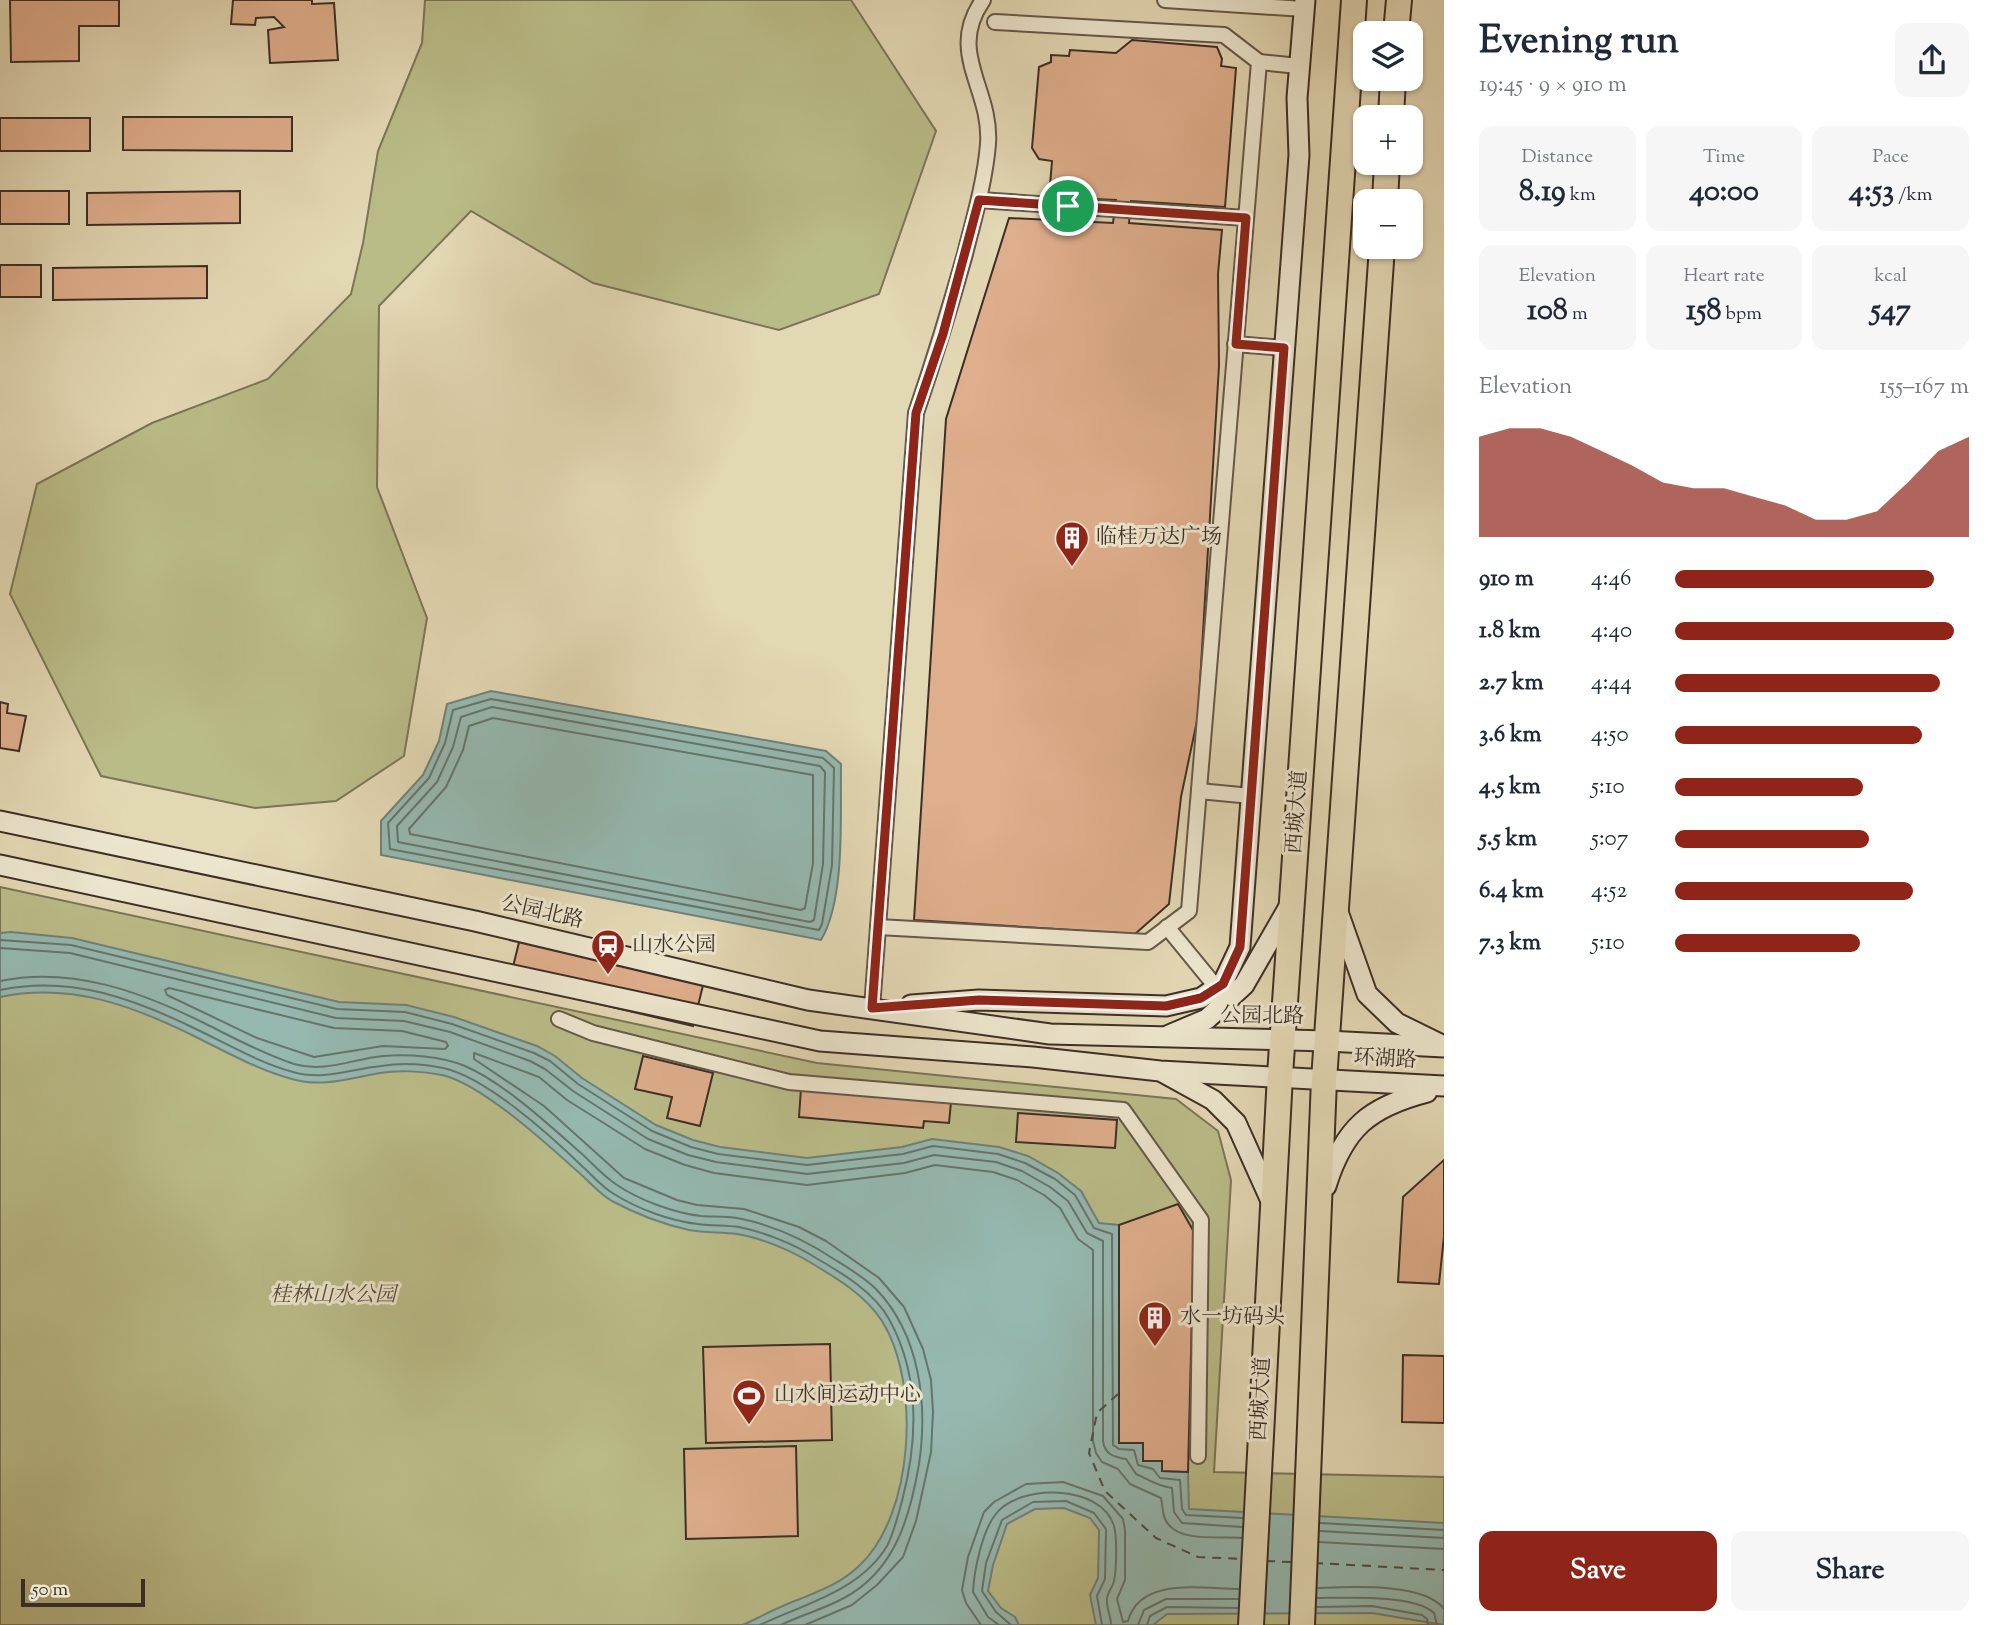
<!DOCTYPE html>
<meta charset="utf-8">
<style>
:root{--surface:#fff;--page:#f6f6f7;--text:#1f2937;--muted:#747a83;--accent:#8f2418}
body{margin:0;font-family:"Sorts Mill Goudy","Noto Serif SC",serif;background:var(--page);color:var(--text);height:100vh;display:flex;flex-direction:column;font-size:26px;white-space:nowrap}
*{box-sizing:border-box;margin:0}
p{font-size:23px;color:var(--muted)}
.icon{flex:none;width:38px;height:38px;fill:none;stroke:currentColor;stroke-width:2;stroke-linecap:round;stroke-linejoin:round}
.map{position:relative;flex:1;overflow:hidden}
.panel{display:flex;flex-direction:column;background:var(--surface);width:560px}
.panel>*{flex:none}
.fabs{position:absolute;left:1353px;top:21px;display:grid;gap:14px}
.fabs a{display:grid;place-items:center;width:70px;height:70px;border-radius:14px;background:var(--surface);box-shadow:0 2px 5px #0004;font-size:35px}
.scale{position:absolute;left:21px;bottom:18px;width:124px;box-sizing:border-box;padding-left:7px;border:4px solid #3c2e27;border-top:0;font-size:19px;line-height:24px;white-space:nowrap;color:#3c2e27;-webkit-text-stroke:5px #ede6ce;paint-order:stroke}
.pin{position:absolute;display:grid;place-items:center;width:60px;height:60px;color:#fff;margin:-30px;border:4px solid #fff;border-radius:50%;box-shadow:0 2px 7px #0007}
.round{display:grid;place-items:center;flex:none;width:74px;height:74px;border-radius:14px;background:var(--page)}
.headline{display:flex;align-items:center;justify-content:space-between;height:119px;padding:0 35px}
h1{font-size:38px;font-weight:700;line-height:52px}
.figures{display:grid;grid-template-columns:repeat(3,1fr);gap:10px;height:119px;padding:7px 35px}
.figures div{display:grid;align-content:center;border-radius:14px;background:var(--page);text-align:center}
.figures b{font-size:30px;font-weight:700}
.figures small{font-size:19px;font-weight:400}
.figures p{font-size:19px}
.chart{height:196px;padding:14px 35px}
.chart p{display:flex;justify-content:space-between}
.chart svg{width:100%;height:126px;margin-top:7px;fill:var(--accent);opacity:.7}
.action{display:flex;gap:14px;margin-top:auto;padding:14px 35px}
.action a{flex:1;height:80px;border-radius:14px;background:var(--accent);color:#fff;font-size:28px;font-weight:700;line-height:80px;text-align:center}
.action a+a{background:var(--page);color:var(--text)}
ul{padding:0 35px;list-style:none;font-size:23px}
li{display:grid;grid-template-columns:112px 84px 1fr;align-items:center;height:52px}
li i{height:18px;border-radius:9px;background:var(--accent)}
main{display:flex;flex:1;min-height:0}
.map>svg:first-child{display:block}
.green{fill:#babc88;stroke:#7b7558;stroke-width:2}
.water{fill:#95b9b1;stroke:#71817a;stroke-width:2}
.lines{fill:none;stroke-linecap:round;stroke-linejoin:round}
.shore{stroke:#68746c;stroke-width:2}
.ferry{stroke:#4e4a43;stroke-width:2;stroke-dasharray:9 7;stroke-linecap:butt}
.building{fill:#dfae8c;stroke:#3c2e27;stroke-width:2}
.street-casing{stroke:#66584a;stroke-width:18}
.secondary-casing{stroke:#3c2e27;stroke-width:23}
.highway-casing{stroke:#3c2e27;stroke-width:28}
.street{stroke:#ede6ce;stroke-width:14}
.secondary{stroke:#ede6ce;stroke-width:19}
.highway{stroke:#e3d8b4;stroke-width:24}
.route-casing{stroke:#fff;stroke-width:14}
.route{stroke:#8f2418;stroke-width:9}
.labels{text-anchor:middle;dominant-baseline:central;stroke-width:6;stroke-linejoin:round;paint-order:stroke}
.poi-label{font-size:21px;fill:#3c2e27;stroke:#ede6ce;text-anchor:start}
.street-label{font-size:21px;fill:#3c2e27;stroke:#ede6ce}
.park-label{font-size:21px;font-style:italic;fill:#554a3a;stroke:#ede6ce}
</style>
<main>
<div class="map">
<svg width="1444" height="1625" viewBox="0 0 1444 1625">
<rect width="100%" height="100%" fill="#e3d8b4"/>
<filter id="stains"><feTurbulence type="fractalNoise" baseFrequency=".00286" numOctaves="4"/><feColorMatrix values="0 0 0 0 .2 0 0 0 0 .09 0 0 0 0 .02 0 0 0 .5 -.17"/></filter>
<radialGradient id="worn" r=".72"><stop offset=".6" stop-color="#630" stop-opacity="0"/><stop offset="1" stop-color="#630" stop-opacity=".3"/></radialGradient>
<g class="green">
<path d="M425,0H851L936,131L879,294L779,330L593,283L471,211L379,306L377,487L427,618L404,756L336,801L255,808L101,776L10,594L37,484L152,423L268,379L351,294L363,243L378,151L422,43Z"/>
<path d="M0,887L817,1063L1176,1099L1218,1131L1231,1180L1214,1472L1444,1477V1625H0Z"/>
</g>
<g class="water">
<path d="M491,691L826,751L841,764C840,813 846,898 821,940L381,855V821L423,775L439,741L447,704Z"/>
<path d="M11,932L72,938L339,1002L406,1005L454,1017L537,1046L555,1056L582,1078L656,1125L693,1140L720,1147L807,1158L902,1147L932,1139L999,1147L1028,1156L1058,1173L1081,1191L1099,1223L1119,1225V1443H1143V1461H1162V1471L1188,1472L1189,1509L1444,1523V1625L1372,1613L1167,1614L1153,1625H1096L1090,1595L1098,1578L1099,1530L1090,1518L1064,1508L1035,1509L1007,1524L993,1565L988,1591L1001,1608L1015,1617L1019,1625H743C762,1616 780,1606 800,1599C822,1590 841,1583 859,1566C914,1515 921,1383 882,1321C866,1296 838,1279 813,1264C792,1251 762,1238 737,1234C721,1232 704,1233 689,1230C662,1224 636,1214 612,1201C598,1193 588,1180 576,1170C545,1142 481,1084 442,1075C423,1071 398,1070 380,1073C350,1078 322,1088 292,1079C259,1070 228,1053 198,1038C134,1006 71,982 0,997V933Z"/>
</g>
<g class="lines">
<g class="shore">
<path d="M491,699L823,758L834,768L832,865L822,924L819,930L390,849L388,823L429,778L445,743L453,710Z"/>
<path d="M492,707L820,766L825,772L823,864L814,920L810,922L398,842L397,826L437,782L453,747L461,717Z"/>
<path d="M493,718L813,775V863L805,908L801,910L410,834L409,829L446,787L463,750L469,726Z"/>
<path d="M0,940L71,945L337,1009L405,1012L452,1024L534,1053L550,1061L578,1084L652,1131L691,1147L718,1154L807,1165L903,1154L933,1146L998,1154L1025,1163L1055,1179L1075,1195L1094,1228L1112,1234L1113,1445L1119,1449L1134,1450L1138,1465L1153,1469L1160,1478L1180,1480L1182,1509L1186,1515L1243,1518"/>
<path d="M0,948L70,953L336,1018L404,1021L450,1032L530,1061L545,1069L573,1091L648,1139L688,1155L716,1162L807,1174L904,1163L934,1155L996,1162L1022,1171L1050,1187L1068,1201L1087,1233L1103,1241V1441C1105,1455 1114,1457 1126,1459L1136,1474C1149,1480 1157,1486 1172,1488L1174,1512L1182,1523L1242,1527"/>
<path d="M0,981C72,966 142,992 206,1024C234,1038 263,1054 294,1064C325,1073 352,1059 383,1056C408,1054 441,1056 465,1066C504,1083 548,1124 581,1153C593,1164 603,1176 617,1185C639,1200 674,1213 701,1216C714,1217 729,1216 742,1219C775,1226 809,1242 837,1261C850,1269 865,1278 876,1289C920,1335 928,1404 919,1464C910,1517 895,1571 844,1598C824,1609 801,1615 781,1625"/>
<path d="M169,988L334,1028L402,1031L446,1042L448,1046L445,1049L383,1046L314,1057L257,1038L167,995L165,990Z"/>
<path d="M0,990C71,975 135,999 198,1030C229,1045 260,1063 293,1072C324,1081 350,1069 381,1066C400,1063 424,1064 443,1068C486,1077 551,1136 583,1167C593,1176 602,1187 614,1194C638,1209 670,1221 698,1224C711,1226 726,1225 739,1227C764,1232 794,1244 816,1258C842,1273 874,1292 889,1319C920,1375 918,1440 902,1501C898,1515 894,1533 887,1546C860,1591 804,1604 760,1625"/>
<path d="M1320,1523L1444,1530"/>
<path d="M1320,1531L1444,1538"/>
<path d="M1319,1542L1444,1549"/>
<path d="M1318,1588C1349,1587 1424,1582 1444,1609"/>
<path d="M1317,1598C1344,1598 1414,1594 1434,1613L1437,1625"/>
<path d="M1317,1607L1372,1606L1422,1615L1427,1619L1428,1625"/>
<path d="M805,1625L852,1605L877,1585L903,1557L916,1521L931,1452L933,1412L931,1380L923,1349L904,1307L879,1278L826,1241L799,1227L744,1209L697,1205L677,1200L624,1178L544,1106L474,1059V1053L539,1077L567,1100L645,1149L685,1165L714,1173L807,1185L905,1173L935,1165L993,1172L1017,1180L1044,1195L1060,1208L1078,1239L1093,1250V1441L1096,1453L1102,1462L1118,1469L1130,1484L1161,1498C1163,1506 1162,1514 1166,1521C1178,1543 1220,1536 1242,1538"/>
<path d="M981,1625L966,1603L962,1590L968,1557L984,1512L994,1502L1026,1484L1063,1482L1103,1496L1123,1519L1125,1530V1580L1117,1599L1123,1622L1128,1621C1140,1576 1203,1589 1239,1589"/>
<path d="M999,1625L988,1617L973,1592C974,1571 982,1532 995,1515C1018,1483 1102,1484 1114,1526C1117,1536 1117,1574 1113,1584C1111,1589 1107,1594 1107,1599C1106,1607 1111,1616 1111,1625"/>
<path d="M1011,1625L996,1612L982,1591L986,1563L1002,1520L1033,1502L1066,1501L1094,1513L1106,1529L1105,1579L1097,1596L1102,1625"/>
<path d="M1138,1625L1144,1610L1166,1599H1238"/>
<path d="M1147,1625L1150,1616L1167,1607L1238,1608"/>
</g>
<g class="ferry">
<path d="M1118,1394L1097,1413L1089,1453L1105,1491L1156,1538L1198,1557L1242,1559"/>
<path d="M1266,1561L1291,1562"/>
<path d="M1314,1563L1444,1570"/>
</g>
</g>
<g class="building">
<path d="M10,0H119V26H79V61L11,62Z"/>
<path d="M233,0H312V4L334,3L338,60L270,63L268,30L284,27L274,17L256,18L255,25L231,24Z"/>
<path d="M1132,40L1217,47L1222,59L1221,66L1236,68L1225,207L1131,201L1129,223L1222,230L1218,274L1219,366L1198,716L1181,797L1169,904L1135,934L914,920L946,419L1009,218L1113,223L1116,200L1049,197L1052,161L1039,159L1032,148L1039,67L1051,62V55L1069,56L1070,50L1116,53Z"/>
<path d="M123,117H292V151L123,150Z"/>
<rect x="0" y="118" width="90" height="33"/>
<rect x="0" y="191" width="69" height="33"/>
<path d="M240,191V223L87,225V193Z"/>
<rect x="0" y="265" width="41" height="32"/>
<path d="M207,266V298L53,300V268Z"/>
<path d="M0,702L8,704L7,713L26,716L19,751L0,748Z"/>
<path d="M523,926L707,969L693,1026L509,983Z"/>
<path d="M643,1056L713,1073L700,1126L667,1118L672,1097L635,1089Z"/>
<path d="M801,1088L951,1102L949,1123L924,1121L923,1128L799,1117Z"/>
<path d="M1018,1113L1117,1120L1115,1148L1016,1142Z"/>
<path d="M1444,1160V1236L1439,1284L1398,1282L1403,1197Z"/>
<path d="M1178,1204L1194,1232L1188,1472L1162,1471V1461H1143V1443H1119V1225Z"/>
<path d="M830,1344L832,1440L706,1443L703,1347Z"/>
<path d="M1403,1355L1444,1356V1423L1402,1422Z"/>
<path d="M796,1446L798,1536L686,1539L684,1449Z"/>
</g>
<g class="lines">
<g class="street-casing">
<g id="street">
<path d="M1165,0L1304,9"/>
<path d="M1259,62L1299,66"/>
<path d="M979,200L1246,218"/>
<path d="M1235,344L1284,348"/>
<path d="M1199,791L1251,796"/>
<path d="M878,927L1148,942L1189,911L1259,62L1224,35L995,22"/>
<path d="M1167,927L1217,988"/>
<path d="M872,1008L916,413C934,360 950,308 965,254C974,218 985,181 988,144C992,88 946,53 983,0"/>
<path d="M559,1019L593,1033L789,1082L1123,1110L1201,1220L1198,1456"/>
</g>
</g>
<g class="secondary-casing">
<g id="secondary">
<path d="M0,821L475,921L808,1000L1050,1034L1327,1041L1444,1047"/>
<path d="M0,865L820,1041L1033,1057L1160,1071L1444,1086"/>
<path d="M1338,912L1367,994L1397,1023L1440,1044"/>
<path d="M911,1005L979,1000L1166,1006L1201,998L1223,983L1240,947L1299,155L1297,98L1305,0"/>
<path d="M1169,1035L1207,1019L1244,985L1290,905"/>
<path d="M1164,1073L1213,1100L1236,1123L1272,1203"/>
<path d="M1326,1186C1344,1128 1369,1107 1427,1092"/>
</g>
</g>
<g class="highway-casing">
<g id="highway">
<path d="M1396,33L1399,0"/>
<path d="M1391,117L1393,79"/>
<path d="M1385,201L1387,163"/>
<path d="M1251,1625L1280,1075L1354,0"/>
<path d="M1302,1625L1324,1080L1382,247"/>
</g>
</g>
<use href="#street" class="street"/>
<use href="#secondary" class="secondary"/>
<use href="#highway" class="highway"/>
</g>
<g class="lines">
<g class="route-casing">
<path id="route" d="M979,200L1246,218L1236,344L1284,348L1240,947L1223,984L1201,998L1166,1006L979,1000L872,1008L916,413L943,334Z"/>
</g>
<use href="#route" class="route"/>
</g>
<defs>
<g id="building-pin" transform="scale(1.75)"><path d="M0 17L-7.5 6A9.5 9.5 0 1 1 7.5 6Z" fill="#8f2418" stroke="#ede6ce"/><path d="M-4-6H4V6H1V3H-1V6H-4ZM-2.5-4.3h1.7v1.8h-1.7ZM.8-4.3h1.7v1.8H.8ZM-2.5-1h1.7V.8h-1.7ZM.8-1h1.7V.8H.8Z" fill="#fff"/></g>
<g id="station-pin" transform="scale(1.75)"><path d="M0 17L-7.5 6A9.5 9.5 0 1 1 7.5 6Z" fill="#8f2418" stroke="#ede6ce"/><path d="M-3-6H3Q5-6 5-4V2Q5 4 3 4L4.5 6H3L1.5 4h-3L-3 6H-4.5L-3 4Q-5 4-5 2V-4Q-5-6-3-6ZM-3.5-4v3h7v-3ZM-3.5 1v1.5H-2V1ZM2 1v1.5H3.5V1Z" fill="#fff"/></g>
<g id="stadium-pin" transform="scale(1.75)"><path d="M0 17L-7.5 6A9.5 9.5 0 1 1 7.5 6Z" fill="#8f2418" stroke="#ede6ce"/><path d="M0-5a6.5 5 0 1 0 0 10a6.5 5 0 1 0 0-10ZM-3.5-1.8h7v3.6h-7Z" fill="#fff"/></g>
</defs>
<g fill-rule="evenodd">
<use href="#building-pin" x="1072" y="538"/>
<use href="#station-pin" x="608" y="946"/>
<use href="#building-pin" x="1155" y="1318"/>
<use href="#stadium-pin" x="749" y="1396"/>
</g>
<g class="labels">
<g class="poi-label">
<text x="1096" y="538">临桂万达广场</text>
<text x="632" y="946">山水公园</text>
<text x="1180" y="1318">水一坊码头</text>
<text x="774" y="1396">山水间运动中心</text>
</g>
<g class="street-label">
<text transform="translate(1298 812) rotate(-86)">西城大道</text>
<text transform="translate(542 913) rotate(13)">公园北路</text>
<text transform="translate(1262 1017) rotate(1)">公园北路</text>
<text transform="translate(1385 1060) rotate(3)">环湖路</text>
<text transform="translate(1262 1399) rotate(-87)">西城大道</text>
</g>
<g class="park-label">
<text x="333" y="1296">桂林山水公园</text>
</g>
</g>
<rect width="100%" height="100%" filter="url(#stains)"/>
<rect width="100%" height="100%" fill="url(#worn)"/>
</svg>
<div class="fabs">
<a><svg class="icon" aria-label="layers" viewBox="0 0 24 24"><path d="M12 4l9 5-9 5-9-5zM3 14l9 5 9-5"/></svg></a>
<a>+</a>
<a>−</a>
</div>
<div class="scale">50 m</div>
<div class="pin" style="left:1068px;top:206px;background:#1e9e55"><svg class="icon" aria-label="arrive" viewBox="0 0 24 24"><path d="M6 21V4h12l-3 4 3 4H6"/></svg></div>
</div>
<section class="panel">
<div class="headline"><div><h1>Evening run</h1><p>19:45 · 9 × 910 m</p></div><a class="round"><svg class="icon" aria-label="share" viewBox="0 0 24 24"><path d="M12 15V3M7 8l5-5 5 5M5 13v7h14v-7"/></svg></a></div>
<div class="figures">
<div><p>Distance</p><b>8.19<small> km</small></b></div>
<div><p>Time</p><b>40:00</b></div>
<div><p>Pace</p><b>4:53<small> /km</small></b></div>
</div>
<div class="figures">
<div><p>Elevation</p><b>108<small> m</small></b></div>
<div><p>Heart rate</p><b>158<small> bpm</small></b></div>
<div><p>kcal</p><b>547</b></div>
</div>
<div class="chart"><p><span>Elevation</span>155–167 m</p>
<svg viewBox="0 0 160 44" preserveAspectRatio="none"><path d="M0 44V9L10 6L20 6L30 9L40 14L50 19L60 25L70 27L80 27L90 30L100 33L110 38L120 38L130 35L140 25L150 14L160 9V44z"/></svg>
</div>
<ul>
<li><b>910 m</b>4:46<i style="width:88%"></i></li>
<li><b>1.8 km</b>4:40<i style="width:95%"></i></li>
<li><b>2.7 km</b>4:44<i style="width:90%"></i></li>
<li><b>3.6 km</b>4:50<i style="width:84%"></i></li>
<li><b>4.5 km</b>5:10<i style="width:64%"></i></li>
<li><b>5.5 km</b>5:07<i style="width:66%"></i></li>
<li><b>6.4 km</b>4:52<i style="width:81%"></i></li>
<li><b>7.3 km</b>5:10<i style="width:63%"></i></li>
</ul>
<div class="action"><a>Save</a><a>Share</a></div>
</section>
</main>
